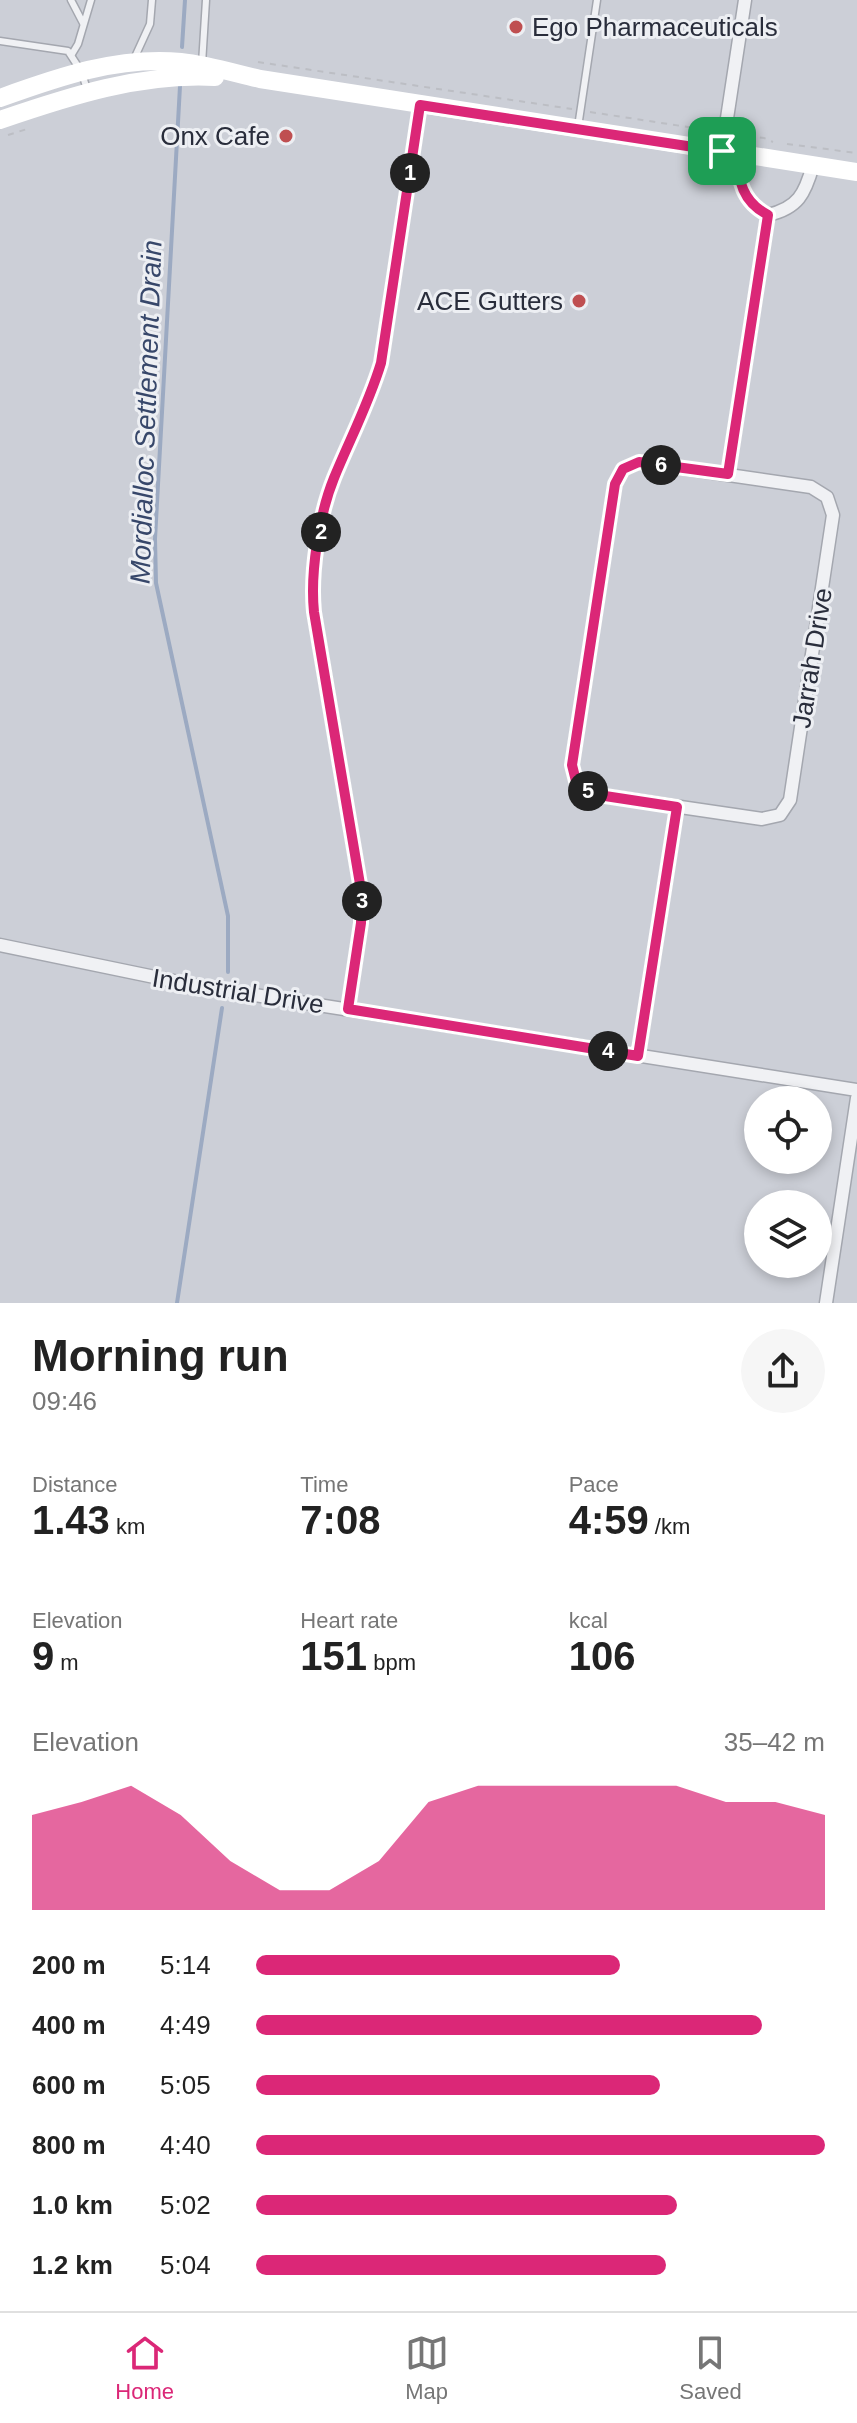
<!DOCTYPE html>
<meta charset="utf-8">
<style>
:root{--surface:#fff;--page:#f6f6f6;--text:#222;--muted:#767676;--line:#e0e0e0;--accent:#db2777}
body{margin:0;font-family:Arial,sans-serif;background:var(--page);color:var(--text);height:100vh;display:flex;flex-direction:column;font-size:30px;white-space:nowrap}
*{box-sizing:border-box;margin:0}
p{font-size:26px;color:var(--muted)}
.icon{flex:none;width:44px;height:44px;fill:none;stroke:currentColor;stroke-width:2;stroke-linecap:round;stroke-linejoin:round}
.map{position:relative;height:1303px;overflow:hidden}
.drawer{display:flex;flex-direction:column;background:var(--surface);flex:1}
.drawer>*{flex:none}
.buttons{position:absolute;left:744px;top:1086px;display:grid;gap:16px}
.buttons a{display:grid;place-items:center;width:88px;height:88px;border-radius:50%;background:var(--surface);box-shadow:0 4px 12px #0003;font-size:40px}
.pin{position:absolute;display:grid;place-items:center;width:68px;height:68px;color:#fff;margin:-34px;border-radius:16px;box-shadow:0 4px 12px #0006}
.km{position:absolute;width:40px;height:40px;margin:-20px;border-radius:50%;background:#222;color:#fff;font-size:22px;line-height:40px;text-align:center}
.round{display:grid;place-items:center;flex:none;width:84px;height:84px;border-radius:42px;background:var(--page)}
.overview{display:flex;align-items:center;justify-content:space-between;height:136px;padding:0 32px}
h1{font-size:44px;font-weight:700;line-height:60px}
.stats{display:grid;grid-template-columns:repeat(3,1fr);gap:12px;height:136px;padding:8px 32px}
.stats div{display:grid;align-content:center}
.stats b{font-size:40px;font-weight:700}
.stats small{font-size:22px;font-weight:400}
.stats p{font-size:22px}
.chart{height:224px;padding:16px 32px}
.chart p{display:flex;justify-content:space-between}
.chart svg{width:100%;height:144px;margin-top:8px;fill:var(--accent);opacity:.7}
ul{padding:0 32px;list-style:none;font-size:26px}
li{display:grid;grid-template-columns:128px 96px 1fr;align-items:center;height:60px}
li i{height:20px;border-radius:10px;background:var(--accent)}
.dock{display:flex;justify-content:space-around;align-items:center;height:112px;border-top:2px solid var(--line);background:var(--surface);font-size:22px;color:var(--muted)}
.dock a{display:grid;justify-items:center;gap:4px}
.dock .on{color:var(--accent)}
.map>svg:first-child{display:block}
.built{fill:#cccfd7;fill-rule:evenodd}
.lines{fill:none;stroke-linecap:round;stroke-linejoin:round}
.stream{stroke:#9caac2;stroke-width:4}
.lane-casing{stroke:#a4a7af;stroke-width:9}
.street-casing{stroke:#a4a7af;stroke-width:15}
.path{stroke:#bcbec4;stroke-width:2;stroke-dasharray:6 6;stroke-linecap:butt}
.lane{stroke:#f0f1f4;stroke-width:6}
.street{stroke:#f0f1f4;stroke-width:12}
.secondary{stroke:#fff;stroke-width:18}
.route-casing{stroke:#fff;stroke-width:16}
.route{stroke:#db2777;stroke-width:10}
.poi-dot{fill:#bf4f51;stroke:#edeff3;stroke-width:3}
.labels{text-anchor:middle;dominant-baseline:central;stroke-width:6;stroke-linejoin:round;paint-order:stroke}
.poi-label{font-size:26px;fill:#292d3b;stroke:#edeff3;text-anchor:end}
.street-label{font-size:26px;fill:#292d3b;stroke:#edeff3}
.water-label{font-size:28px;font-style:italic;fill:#37476a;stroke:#edeff3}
</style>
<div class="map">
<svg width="857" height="1303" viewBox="0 0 857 1303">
<rect width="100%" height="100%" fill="#dee0e6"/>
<path class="built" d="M0,0H857V1303H0ZM758,1100H818V1160H758ZM758,1204H818V1264H758Z"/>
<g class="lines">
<g class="stream">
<path d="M182,47L185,0"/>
<path d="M180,86L155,539L156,583L228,916V972"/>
<path d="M177,1303L222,1008"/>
</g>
<g class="lane-casing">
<g id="lane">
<path d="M71,0L83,23"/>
<path d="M0,41L68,51L81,71L87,89"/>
<path d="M72,54L78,44L91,0"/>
<path d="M134,59L150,24L152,0"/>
<path d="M202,64L206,0"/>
<path d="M578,127L597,0"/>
</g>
</g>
<g class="street-casing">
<g id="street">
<path d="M722,151L745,0"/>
<path d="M739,154C737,181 743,202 768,215C798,208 805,194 813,165"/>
<path d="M639,462L811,487L827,497L833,515L790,800L780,815L762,819L592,794L576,781L572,765L615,484L623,469Z"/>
<path d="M728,474L768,215"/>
<path d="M0,945L198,986L857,1090"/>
<path d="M348,1009L361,923V890L314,612C310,573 319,515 334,478C350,439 369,403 381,363L420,105"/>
<path d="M638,1056L677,807"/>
<path d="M826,1303L857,1098"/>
</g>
</g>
<g class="path">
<path d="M258,62L572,109"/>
<path d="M590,112L714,131"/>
<path d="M736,134L764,138L773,142"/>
<path d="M8,135L27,129"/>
<path d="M787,144L857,153"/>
</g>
<use href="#lane" class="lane"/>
<use href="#street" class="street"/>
<g class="secondary">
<path d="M0,98C58,77 118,56 181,62C208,65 234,73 260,79L857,172"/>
<path d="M0,120C70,96 141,73 215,77"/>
</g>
</g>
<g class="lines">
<g class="route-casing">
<path id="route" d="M420,105L739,154C737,181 743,202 768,215L728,474L639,462L623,469L615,484L572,765L576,781L592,794L677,807L638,1056L348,1009L361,923V890L314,612C310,573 319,515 334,478C350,439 369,403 381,363Z"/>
</g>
<use href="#route" class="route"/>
</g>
<g class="poi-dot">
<circle cx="516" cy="27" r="8"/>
<circle cx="286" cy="136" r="8"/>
<circle cx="579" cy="301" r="8"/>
</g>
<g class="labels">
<g class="poi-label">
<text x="532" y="27" text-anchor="start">Ego Pharmaceuticals</text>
<text x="270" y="136">Onx Cafe</text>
<text x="563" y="301">ACE Gutters</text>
</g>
<g class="street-label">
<text transform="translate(812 658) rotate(-81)">Jarrah Drive</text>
<text transform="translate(238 991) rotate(9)">Industrial Drive</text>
</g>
<g class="water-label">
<text transform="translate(146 412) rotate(-88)">Mordialloc Settlement Drain</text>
</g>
</g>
</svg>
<div class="buttons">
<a><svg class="icon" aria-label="locate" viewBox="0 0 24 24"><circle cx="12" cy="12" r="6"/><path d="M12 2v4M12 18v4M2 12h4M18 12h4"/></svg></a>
<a><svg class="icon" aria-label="layers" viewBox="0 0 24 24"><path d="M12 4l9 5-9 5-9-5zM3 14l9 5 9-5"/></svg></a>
</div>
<div class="pin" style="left:722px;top:151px;background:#1e9e55"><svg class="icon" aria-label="arrive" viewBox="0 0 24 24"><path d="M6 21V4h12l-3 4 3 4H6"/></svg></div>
<b class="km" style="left:410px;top:173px">1</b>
<b class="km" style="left:321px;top:532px">2</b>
<b class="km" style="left:362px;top:901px">3</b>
<b class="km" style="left:608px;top:1051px">4</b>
<b class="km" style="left:588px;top:791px">5</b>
<b class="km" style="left:661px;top:465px">6</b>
</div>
<section class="drawer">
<div class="overview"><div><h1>Morning run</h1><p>09:46</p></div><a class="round"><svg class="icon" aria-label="share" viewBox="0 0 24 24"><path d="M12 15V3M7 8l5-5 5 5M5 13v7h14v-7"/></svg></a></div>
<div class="stats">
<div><p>Distance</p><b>1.43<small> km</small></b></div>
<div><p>Time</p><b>7:08</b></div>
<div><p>Pace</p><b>4:59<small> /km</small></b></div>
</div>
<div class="stats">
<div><p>Elevation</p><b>9<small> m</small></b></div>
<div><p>Heart rate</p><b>151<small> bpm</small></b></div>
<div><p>kcal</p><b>106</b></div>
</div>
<div class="chart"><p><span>Elevation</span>35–42 m</p>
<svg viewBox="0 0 160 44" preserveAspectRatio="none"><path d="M0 44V15L10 11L20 6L30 15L40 29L50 38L60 38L70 29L80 11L90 6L100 6L110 6L120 6L130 6L140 11L150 11L160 15V44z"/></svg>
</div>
<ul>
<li><b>200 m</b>5:14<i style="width:64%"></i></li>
<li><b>400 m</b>4:49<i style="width:89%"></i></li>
<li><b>600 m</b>5:05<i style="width:71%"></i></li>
<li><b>800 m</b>4:40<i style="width:100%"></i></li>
<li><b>1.0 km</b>5:02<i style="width:74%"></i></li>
<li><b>1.2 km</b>5:04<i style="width:72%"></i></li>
</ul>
</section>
<nav class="dock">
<a class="on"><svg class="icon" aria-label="home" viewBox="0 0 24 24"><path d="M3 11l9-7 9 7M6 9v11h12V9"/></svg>Home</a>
<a><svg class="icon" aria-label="map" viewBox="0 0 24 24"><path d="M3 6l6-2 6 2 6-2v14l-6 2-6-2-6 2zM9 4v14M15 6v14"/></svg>Map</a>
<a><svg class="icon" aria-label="saved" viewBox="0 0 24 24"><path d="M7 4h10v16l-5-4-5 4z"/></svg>Saved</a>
</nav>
